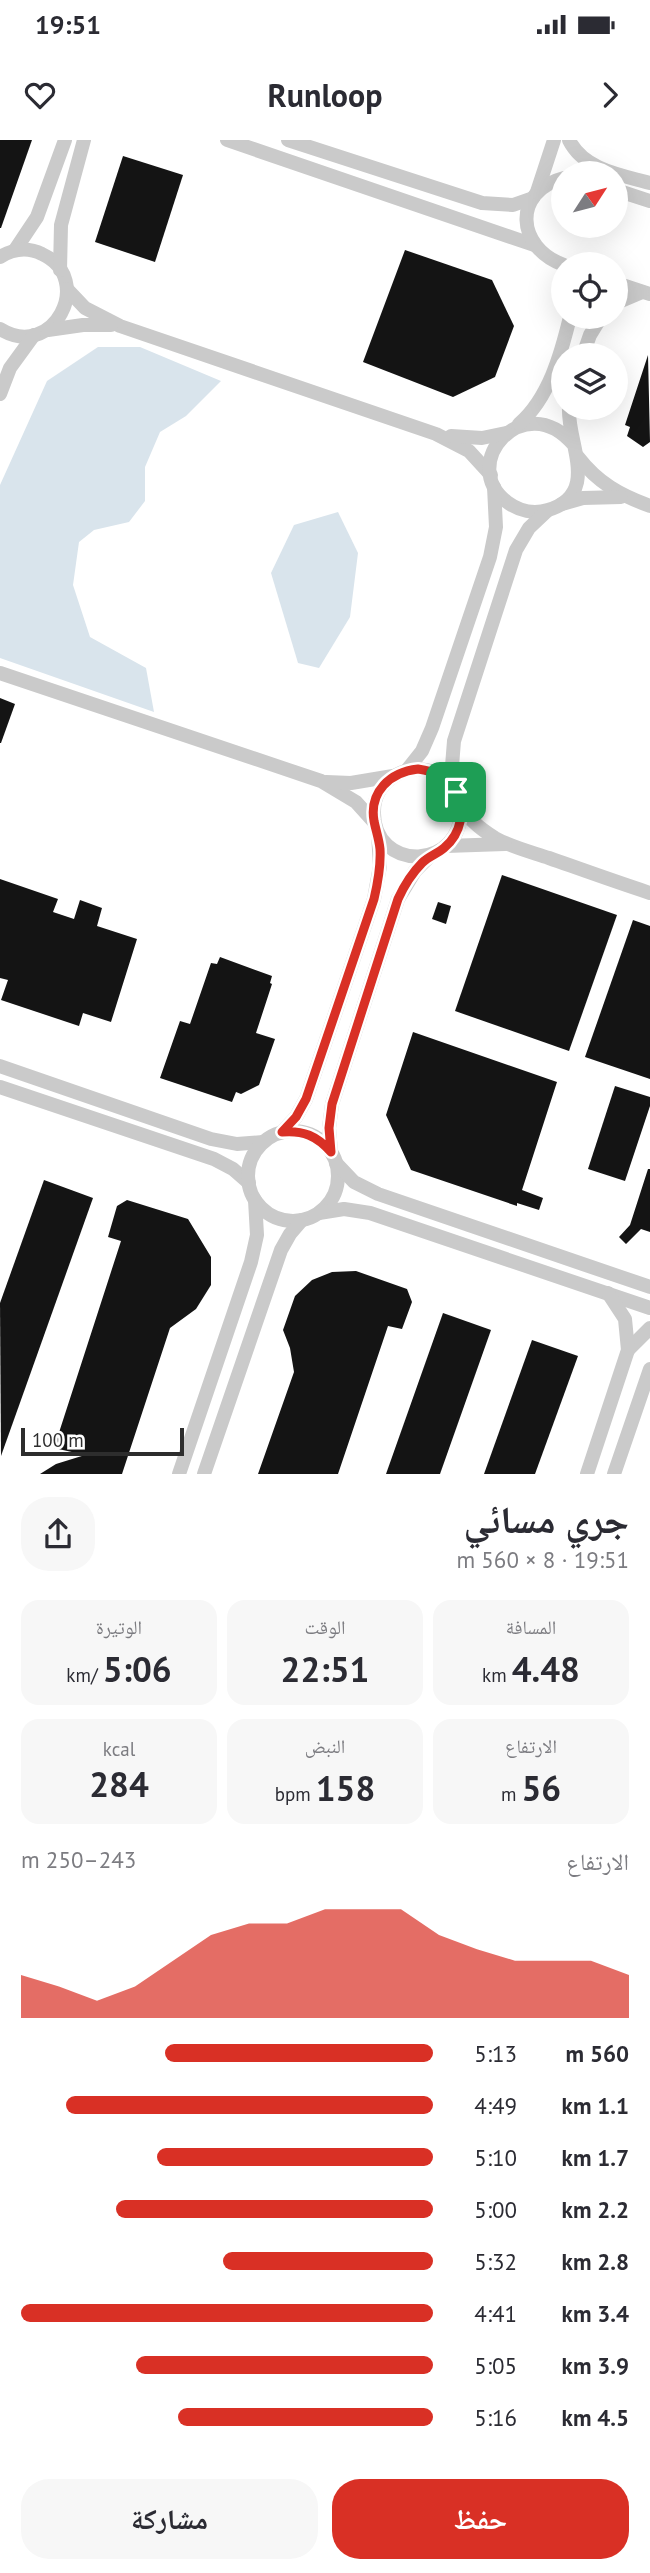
<!DOCTYPE html>
<html lang="ar">
<meta charset="utf-8">
<style>
:root{--surface:#fff;--page:#f7f7f7;--text:#2b2b33;--muted:#7c7c81;--accent:#d93025}
body{margin:0;font-family:"PT Sans","Noto Naskh Arabic",sans-serif;background:var(--page);color:var(--text);direction:rtl;height:100vh;display:flex;flex-direction:column;font-size:26px;white-space:nowrap}
*{box-sizing:border-box;margin:0}
p{font-size:23px;color:var(--muted)}
.icon{flex:none;width:38px;height:38px;fill:none;stroke:currentColor;stroke-width:2;stroke-linecap:round;stroke-linejoin:round}
.map{position:relative;height:1334px;overflow:hidden;direction:ltr}
.panel{display:flex;flex-direction:column;background:var(--surface);flex:1}
.panel>*{flex:none}
.needle{width:46px;rotate:54deg}
.buttons{position:absolute;left:551px;top:21px;display:grid;gap:14px}
.buttons a{display:grid;place-items:center;width:77px;height:77px;border-radius:50%;background:var(--surface);box-shadow:0 7px 28px #0002;font-size:35px}
.scale{position:absolute;left:21px;bottom:18px;width:163px;box-sizing:border-box;padding-left:7px;border:4px solid #2d2d2d;border-top:0;font-size:19px;line-height:24px;white-space:nowrap;color:#2d2d2d;-webkit-text-stroke:5px #fff;paint-order:stroke}
.pin{position:absolute;display:grid;place-items:center;width:60px;height:60px;color:#fff;margin:-30px;border-radius:14px;box-shadow:0 4px 10px #0006}
.round{display:grid;place-items:center;flex:none;width:74px;height:74px;border-radius:28px;background:var(--page)}
.head{display:flex;align-items:center;justify-content:space-between;height:119px;padding:0 21px}
h1{font-size:38px;font-weight:800;line-height:52px}
.metrics{display:grid;grid-template-columns:repeat(3,1fr);gap:10px;height:119px;padding:7px 21px}
.metrics div{display:grid;align-content:center;border-radius:18px;background:var(--page);text-align:center}
.metrics b{font-size:35px;font-weight:800}
.metrics small{font-size:19px;font-weight:400}
.metrics p{font-size:19px}
.chart{height:196px;padding:14px 21px}
.chart p{display:flex;justify-content:space-between}
.chart svg{width:100%;height:126px;margin-top:7px;fill:var(--accent);opacity:.7}
.primary-button{display:flex;gap:14px;margin-top:auto;padding:14px 21px}
.primary-button a{flex:1;height:80px;border-radius:28px;background:var(--accent);color:#fff;font-size:28px;font-weight:800;line-height:80px;text-align:center}
.primary-button a+a{background:var(--page);color:var(--text)}
ul{padding:0 21px;list-style:none;font-size:23px}
li{display:grid;grid-template-columns:112px 84px 1fr;align-items:center;height:52px}
li i{height:18px;border-radius:9px;background:var(--accent)}
.status{display:flex;justify-content:space-between;align-items:center;height:49px;padding:0 35px;background:var(--surface);direction:ltr}
.status svg{height:19px;fill:currentColor}
header{display:flex;justify-content:space-between;align-items:center;height:91px;padding:0 21px;background:var(--surface);font-size:32px;font-weight:800}
.map>svg:first-child{display:block}
.green{fill:#d9e4ec}
.building{fill:#141414}
.lines{fill:none;stroke-linecap:round;stroke-linejoin:round}
.minor{stroke:#cacaca;stroke-width:14}
.route-casing{stroke:#fff;stroke-width:14}
.route{stroke:#d93025;stroke-width:9}
</style>
<div class="status"><b>19:51</b><svg viewBox="0 0 49 12"><path d="M0 12V9h3v3zM5 12V6h3v6zM10 12V3h3v9zM15 12V0h3v12zM26 1h20v11H26zM47 4h2v5h-2z"/></svg></div>
<header><svg class="icon" aria-label="forward" viewBox="0 0 24 24"><path d="M9 5l7 7-7 7"/></svg>Runloop<svg class="icon" aria-label="heart" viewBox="0 0 24 24"><path d="M12 20l-8-8c-3-5 5-10 8-4 3-6 11-1 8 4z"/></svg></header>
<div class="map">
<svg width="650" height="1334" viewBox="0 0 650 1334">
<rect width="100%" height="100%" fill="#fff"/>
<g class="green">
<path d="M98,207H140L221,241L186,276L160,292L145,327V361L129,382L94,390L79,402L73,445L90,497L146,528L154,572L0,518V345L47,241Z"/>
<path d="M338,372L358,413L350,477L319,528L298,523L271,433L294,385Z"/>
</g>
<g class="building">
<path d="M0,0H32L1,88H0Z"/>
<path d="M123,16L183,35L155,122L95,102Z"/>
<path d="M405,110L492,140L514,186L495,237L453,257L363,222Z"/>
<path d="M648,215L650,302L643,307L627,296L630,287L625,285Z"/>
<path d="M0,558L15,564L1,603H0Z"/>
<path d="M502,735L617,775L569,911L455,871Z"/>
<path d="M0,739L58,759L53,772L74,779L80,760L102,768L97,786L137,799L111,882L83,873L79,886L1,860L8,840L0,838Z"/>
<path d="M438,762L451,766L446,784L432,779Z"/>
<path d="M633,780L650,786V939L585,917Z"/>
<path d="M220,817L272,836L270,843L272,844L256,893L275,899L259,945L241,954L236,952L232,962L160,938L180,881L190,884L211,823L217,824Z"/>
<path d="M413,892L557,942L522,1050L543,1058L539,1070L517,1063V1066L411,1030L386,975Z"/>
<path d="M615,946L650,957V966L625,1041L588,1029Z"/>
<path d="M648,1029H650V1092L641,1089L626,1104L619,1097L630,1085Z"/>
<path d="M44,1040L93,1058L1,1316L0,1163Z"/>
<path d="M127,1060L188,1079L211,1117V1145L196,1169L170,1188L122,1334H40L56,1324L85,1315L54,1308L121,1101L108,1097L117,1066Z"/>
<path d="M356,1131L407,1149L412,1162L402,1189L388,1186L338,1334H258L294,1232L290,1208L283,1190L295,1156L312,1140L332,1132Z"/>
<path d="M443,1173L491,1190L440,1334H386Z"/>
<path d="M532,1200L578,1216L535,1334H484Z"/>
</g>
<g class="lines">
<g class="minor">
<path d="M227,0L534,105"/>
<path d="M288,0L482,63L513,65L533,58"/>
<path d="M569,0C584,30 621,35 650,43"/>
<path d="M564,38C512,51 516,108 564,125"/>
<path d="M616,50L650,61"/>
<path d="M537,52L554,0"/>
<path d="M15,110L37,77L65,0"/>
<path d="M0,117C13,109 28,107 42,114C96,139 53,222 0,189"/>
<path d="M60,130L61,85L84,0"/>
<path d="M616,143L650,154"/>
<path d="M67,149L85,168L120,186L436,294L469,311L491,335"/>
<path d="M616,163L642,152"/>
<path d="M48,190L83,185H111"/>
<path d="M583,215L590,195L601,177"/>
<path d="M0,254L10,228L34,195"/>
<path d="M569,268C567,303 601,354 548,370C534,374 519,371 507,362C457,324 524,247 573,304"/>
<path d="M519,284C549,258 561,214 570,177"/>
<path d="M451,296L482,298L506,293"/>
<path d="M578,317C598,343 620,355 650,366"/>
<path d="M562,364L583,358L621,357"/>
<path d="M0,533L321,641L356,662L374,682"/>
<path d="M407,630L422,611L432,588L490,417L496,387L494,347"/>
<path d="M326,642L351,643L393,636"/>
<path d="M456,650L452,626L454,601L516,410L529,388L547,371"/>
<path d="M461,665C465,733 372,732 374,671C374,643 404,623 430,631C448,636 453,650 461,665C467,678 482,690 495,698C511,707 531,712 549,718C583,730 616,742 650,753"/>
<path d="M446,706L505,704"/>
<path d="M0,926L211,999L237,1004L263,1002"/>
<path d="M0,947L214,1019L233,1029L249,1043"/>
<circle cx="293" cy="1036" r="45"/>
<path d="M282,992L296,977L306,959L374,759L380,726L378,694"/>
<path d="M331,1012L329,988L332,964L398,759L415,731L431,715"/>
<path d="M336,1023L354,1042L378,1054L650,1147"/>
<path d="M319,1073L344,1069L370,1073L650,1168"/>
<path d="M628,1210L650,1188"/>
<path d="M179,1334L251,1122L257,1095L255,1060"/>
<path d="M204,1334L281,1110L290,1094L302,1080"/>
<path d="M587,1334L628,1210L625,1179L608,1153"/>
<path d="M614,1334L650,1229"/>
</g>
</g>
<g class="lines">
<g class="route-casing">
<path id="route" d="M418,629C433,631 446,636 454,650C467,669 461,694 444,708C437,714 429,716 422,723C411,734 404,746 398,759L332,964L329,988L331,1012C317,996 303,990 282,992L296,977L306,959L374,759C378,742 381,726 380,709C379,699 376,691 374,681C369,652 390,632 418,629Z"/>
</g>
<use href="#route" class="route"/>
</g>
</svg>
<div class="buttons">
<a><svg class="needle" viewBox="-14 -14 28 28"><path d="M0-13l5 13h-10z" fill="#e53935"/><path d="M0 13l5-13h-10z" fill="#7c7c81"/></svg></a>
<a><svg class="icon" aria-label="locate" viewBox="0 0 24 24"><circle cx="12" cy="12" r="6"/><path d="M12 2v4M12 18v4M2 12h4M18 12h4"/></svg></a>
<a><svg class="icon" aria-label="layers" viewBox="0 0 24 24"><path d="M12 4l9 5-9 5-9-5zM3 14l9 5 9-5"/></svg></a>
</div>
<div class="scale">100 m</div>
<div class="pin" style="left:456px;top:652px;background:#1e9e55"><svg class="icon" aria-label="arrive" viewBox="0 0 24 24"><path d="M6 21V4h12l-3 4 3 4H6"/></svg></div>
</div>
<section class="panel">
<div class="head"><div><h1>جري مسائي</h1><p>19:51 · 8 × 560 m</p></div><a class="round"><svg class="icon" aria-label="share" viewBox="0 0 24 24"><path d="M12 15V3M7 8l5-5 5 5M5 13v7h14v-7"/></svg></a></div>
<div class="metrics">
<div><p>المسافة</p><b>4.48<small> km</small></b></div>
<div><p>الوقت</p><b>22:51</b></div>
<div><p>الوتيرة</p><b>5:06<small> /km</small></b></div>
</div>
<div class="metrics">
<div><p>الارتفاع</p><b>56<small> m</small></b></div>
<div><p>النبض</p><b>158<small> bpm</small></b></div>
<div><p>kcal</p><b>284</b></div>
</div>
<div class="chart"><p><span>الارتفاع</span>243–250 m</p>
<svg viewBox="0 0 160 44" preserveAspectRatio="none"><path d="M0 44V29L10 33L20 38L30 33L40 24L50 15L60 11L70 11L80 6L90 6L100 6L110 15L120 20L130 24L140 24L150 24L160 29V44z"/></svg>
</div>
<ul>
<li><b>560 m</b>5:13<i style="width:65%"></i></li>
<li><b>1.1 km</b>4:49<i style="width:89%"></i></li>
<li><b>1.7 km</b>5:10<i style="width:67%"></i></li>
<li><b>2.2 km</b>5:00<i style="width:77%"></i></li>
<li><b>2.8 km</b>5:32<i style="width:51%"></i></li>
<li><b>3.4 km</b>4:41<i style="width:100%"></i></li>
<li><b>3.9 km</b>5:05<i style="width:72%"></i></li>
<li><b>4.5 km</b>5:16<i style="width:62%"></i></li>
</ul>
<div class="primary-button"><a>حفظ</a><a>مشاركة</a></div>
</section>
